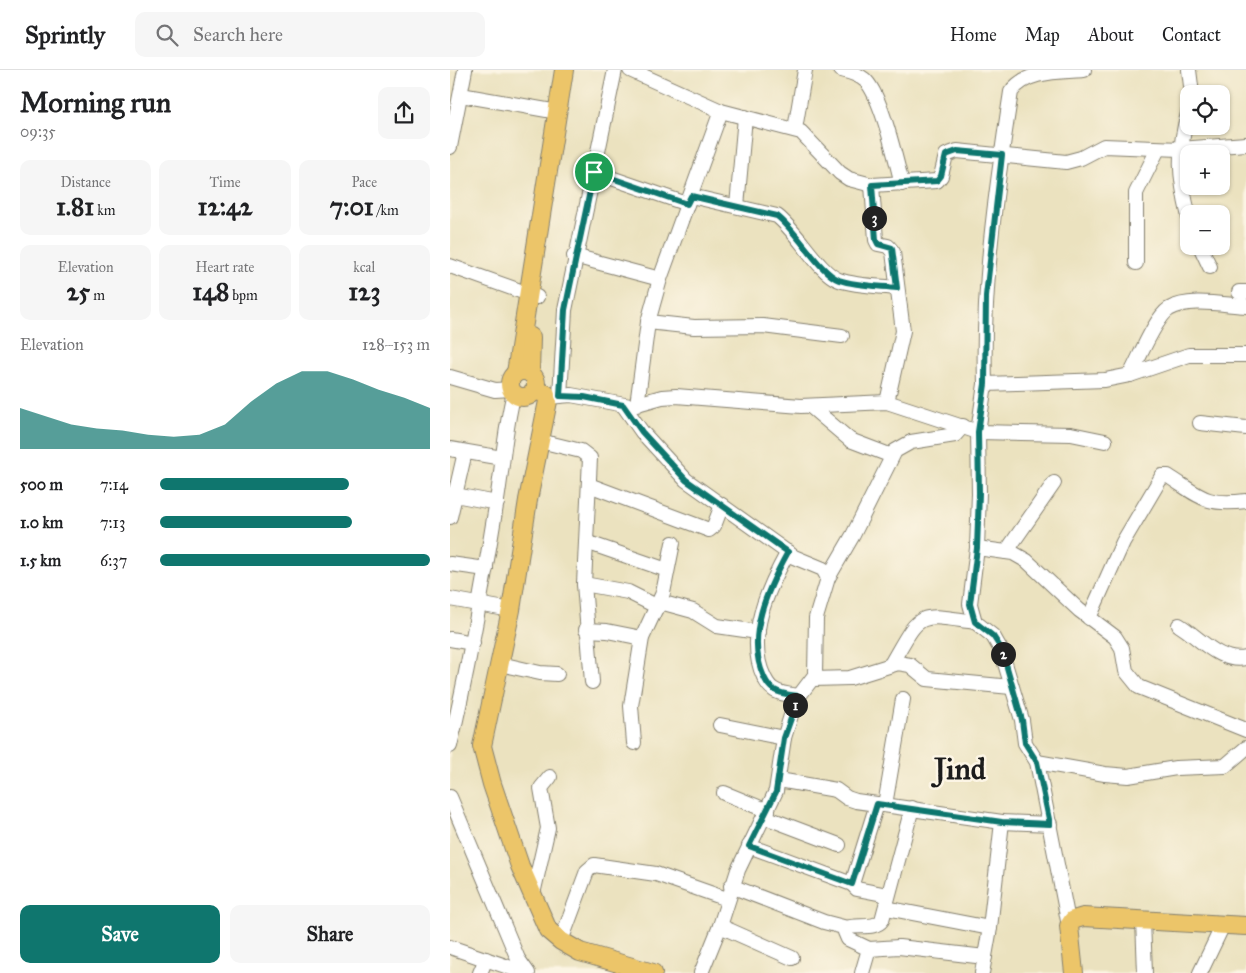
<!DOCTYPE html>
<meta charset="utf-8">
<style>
:root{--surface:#fff;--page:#f6f6f6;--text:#202124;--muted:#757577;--line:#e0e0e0;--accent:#0f766e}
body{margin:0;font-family:"IM FELL Great Primer",serif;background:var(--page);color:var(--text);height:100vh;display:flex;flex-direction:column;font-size:19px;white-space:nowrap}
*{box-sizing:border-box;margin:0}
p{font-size:16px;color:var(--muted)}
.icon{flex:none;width:28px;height:28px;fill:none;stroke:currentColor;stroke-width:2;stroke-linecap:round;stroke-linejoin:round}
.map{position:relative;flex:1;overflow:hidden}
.sheet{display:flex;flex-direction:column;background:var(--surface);width:450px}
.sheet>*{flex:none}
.controls{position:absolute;left:730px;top:15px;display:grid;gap:10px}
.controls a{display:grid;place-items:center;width:50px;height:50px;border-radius:10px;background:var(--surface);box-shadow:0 1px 4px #0004;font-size:25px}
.pin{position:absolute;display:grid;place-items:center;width:42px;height:42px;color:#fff;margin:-21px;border:2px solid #fff;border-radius:50%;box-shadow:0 1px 5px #0007}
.km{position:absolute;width:25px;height:25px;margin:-12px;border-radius:50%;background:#222;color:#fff;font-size:14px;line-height:25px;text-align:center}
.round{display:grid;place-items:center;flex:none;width:52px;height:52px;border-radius:10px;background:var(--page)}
.head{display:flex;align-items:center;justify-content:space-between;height:85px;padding:0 20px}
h1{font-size:28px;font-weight:800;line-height:38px}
.figures{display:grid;grid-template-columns:repeat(3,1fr);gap:8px;height:85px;padding:5px 20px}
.figures div{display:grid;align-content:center;border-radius:10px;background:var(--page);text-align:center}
.figures b{font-size:25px;font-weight:800}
.figures small{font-size:14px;font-weight:400}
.figures p{font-size:14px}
.chart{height:140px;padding:10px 20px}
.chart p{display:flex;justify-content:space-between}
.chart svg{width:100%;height:90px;margin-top:5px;fill:var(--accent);opacity:.7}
.primary-button{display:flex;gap:10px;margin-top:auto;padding:10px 20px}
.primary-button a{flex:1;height:58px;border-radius:10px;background:var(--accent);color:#fff;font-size:20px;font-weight:800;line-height:58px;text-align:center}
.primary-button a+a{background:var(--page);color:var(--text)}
ul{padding:0 20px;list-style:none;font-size:16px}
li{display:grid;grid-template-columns:80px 60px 1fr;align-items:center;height:38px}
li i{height:12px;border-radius:6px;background:var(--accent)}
header{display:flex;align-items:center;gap:30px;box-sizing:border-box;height:70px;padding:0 25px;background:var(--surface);border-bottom:1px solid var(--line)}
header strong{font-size:24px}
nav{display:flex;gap:28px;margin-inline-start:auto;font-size:18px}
.search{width:350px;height:45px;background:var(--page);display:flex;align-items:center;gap:12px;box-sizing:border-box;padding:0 18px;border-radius:10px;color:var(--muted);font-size:19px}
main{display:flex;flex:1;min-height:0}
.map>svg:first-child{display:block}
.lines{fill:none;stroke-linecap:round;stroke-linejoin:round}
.minor-casing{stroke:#847f6e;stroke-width:16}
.major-casing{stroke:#847f6e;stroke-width:20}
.minor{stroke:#fff;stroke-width:14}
.major{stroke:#ecc569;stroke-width:18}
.route-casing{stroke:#fff;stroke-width:10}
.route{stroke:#0f766e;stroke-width:6}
.labels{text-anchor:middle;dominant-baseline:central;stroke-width:5;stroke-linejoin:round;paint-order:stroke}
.town-label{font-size:30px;font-weight:bold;fill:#1c1c1c;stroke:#fcf5e5}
</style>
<header>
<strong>Sprintly</strong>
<div class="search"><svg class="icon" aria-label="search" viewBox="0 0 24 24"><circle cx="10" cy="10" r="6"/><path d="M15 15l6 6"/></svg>Search here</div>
<nav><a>Home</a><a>Map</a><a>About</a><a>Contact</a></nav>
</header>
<main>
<section class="sheet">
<div class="head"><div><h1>Morning run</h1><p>09:35</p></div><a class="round"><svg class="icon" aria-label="share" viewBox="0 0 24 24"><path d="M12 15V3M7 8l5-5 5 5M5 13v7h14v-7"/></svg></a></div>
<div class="figures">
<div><p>Distance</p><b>1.81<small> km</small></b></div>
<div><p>Time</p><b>12:42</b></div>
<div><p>Pace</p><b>7:01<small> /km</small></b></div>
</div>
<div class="figures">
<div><p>Elevation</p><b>25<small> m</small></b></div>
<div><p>Heart rate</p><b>148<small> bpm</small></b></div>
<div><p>kcal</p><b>123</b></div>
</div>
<div class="chart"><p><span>Elevation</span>128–153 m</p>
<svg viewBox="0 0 160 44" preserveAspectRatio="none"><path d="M0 44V24L10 28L20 32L30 34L40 35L50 37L60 38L70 37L80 32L90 21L100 12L110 6L120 6L130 10L140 15L150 19L160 24V44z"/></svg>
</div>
<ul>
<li><b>500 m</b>7:14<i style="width:70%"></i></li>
<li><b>1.0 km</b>7:13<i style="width:71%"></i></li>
<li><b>1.5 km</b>6:37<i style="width:100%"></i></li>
</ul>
<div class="primary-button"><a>Save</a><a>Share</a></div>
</section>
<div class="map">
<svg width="796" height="903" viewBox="0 0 796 903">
<rect width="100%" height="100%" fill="#fcf5e5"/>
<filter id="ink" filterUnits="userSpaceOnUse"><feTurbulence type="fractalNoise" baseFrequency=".02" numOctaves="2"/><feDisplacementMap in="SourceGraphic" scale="10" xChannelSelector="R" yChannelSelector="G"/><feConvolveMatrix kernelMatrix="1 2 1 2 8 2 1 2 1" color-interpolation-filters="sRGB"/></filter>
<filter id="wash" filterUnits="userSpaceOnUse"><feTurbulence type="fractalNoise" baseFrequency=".0096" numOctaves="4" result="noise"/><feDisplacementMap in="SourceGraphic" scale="20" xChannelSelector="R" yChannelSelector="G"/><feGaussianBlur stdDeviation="1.12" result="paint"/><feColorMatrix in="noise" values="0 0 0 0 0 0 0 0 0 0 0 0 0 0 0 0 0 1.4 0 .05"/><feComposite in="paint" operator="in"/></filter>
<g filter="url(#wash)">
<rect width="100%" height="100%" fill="#ebe2bf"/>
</g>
<g filter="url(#ink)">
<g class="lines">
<g class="minor-casing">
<g id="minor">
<path d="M180,0L271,41L351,62L390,103L399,109L422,115L487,111L491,106L496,85L507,81L616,92L631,88L654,76L730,79L796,74"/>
<path d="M391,0C399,2 409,4 416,11C432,28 446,90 452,114"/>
<path d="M739,0L742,24"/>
<path d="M11,25L108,42"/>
<path d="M739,40C727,81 729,106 739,147"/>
<path d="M345,59L355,0"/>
<path d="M0,77L15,0"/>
<path d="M144,102L237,134"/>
<path d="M422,115L426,170L428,174L438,176L443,182L453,261L437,332"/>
<path d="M241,126L327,146C347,161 369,203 389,210C407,216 428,216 447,218"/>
<path d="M287,136L295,47"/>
<path d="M750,176L760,197"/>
<path d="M124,186L210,209"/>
<path d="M686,193V123L708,79"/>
<path d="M0,196L87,227"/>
<path d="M789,222H796"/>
<path d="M198,252L244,257L313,256L392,266"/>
<path d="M680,305C689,289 705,248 719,239C740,227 774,235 796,236"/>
<path d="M0,307L45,320L62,319"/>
<path d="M535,314C532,216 546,119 561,22C576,0 610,2 634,0"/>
<path d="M110,326L115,240L165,0"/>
<path d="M98,327L121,325L180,336L212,327L226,326L351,336L437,332L528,362L621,364L655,371"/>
<path d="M173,335L192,362L236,410L344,487L373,499L378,508L366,548L365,605L349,626L343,639L334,668L326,721L288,800L270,856L251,903"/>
<path d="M187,335L198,252L210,209L271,41"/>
<path d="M360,336L400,370L442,386"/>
<path d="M750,353L796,358"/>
<path d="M90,371L131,381L140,388L134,514L142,612"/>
<path d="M0,379L52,388"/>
<path d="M139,415L259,460L264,456L272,435"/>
<path d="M0,424L47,433"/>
<path d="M0,447L15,382"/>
<path d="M136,472L217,500"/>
<path d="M527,478L563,483L577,491L629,540L665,567L672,578L676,601L689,617L796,660"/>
<path d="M338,482C318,518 295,567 314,607C316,611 318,616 323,619C329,624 341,625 349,626"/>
<path d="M556,482L604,413"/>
<path d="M0,494L36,499"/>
<path d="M378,508L403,465L445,381L461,372L505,365L513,356"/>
<path d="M134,514L178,522L208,537"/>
<path d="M0,529L61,540"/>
<path d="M210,532L243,541L267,556L308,562"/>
<path d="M639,548L673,472L712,406H718C751,427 755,436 796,431"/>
<path d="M729,555C749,567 770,594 796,588"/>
<path d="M136,560L157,561L192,568"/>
<path d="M0,569L23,573"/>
<path d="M50,594L90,603L107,604"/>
<path d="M441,594C471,542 465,543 525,552"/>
<path d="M363,609L400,608L448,593L460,595L477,609L561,617"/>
<path d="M270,655L334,668"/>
<path d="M184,673L181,636L192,568L213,523L223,473"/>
<path d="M0,676C19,596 33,516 46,436C53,397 54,361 64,323"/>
<path d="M587,692L655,704L678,706L726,698L775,696L796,678"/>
<path d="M329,710L386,720L397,728L406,731L552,752L600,754"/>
<path d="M274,723L318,741"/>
<path d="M0,727L68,889L78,903"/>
<path d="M435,735L453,629"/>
<path d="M315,747L389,775"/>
<path d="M299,776L402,814L407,819L438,825"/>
<path d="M402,814L427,734"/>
<path d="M281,816L374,852L397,858"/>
<path d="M83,824L98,758L91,718L100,707"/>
<path d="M436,838L540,858"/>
<path d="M693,850L695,903"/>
<path d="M270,856L342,888"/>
<path d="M619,856L587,692L575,673L572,650L551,580L543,566L525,552L520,534L527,478L529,423L528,362L535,314L655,310L680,305L739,285H796"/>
<path d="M111,871L137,801L144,795L206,804L277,829"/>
<path d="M0,877L76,903"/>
<path d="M419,879L449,877L535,887"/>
<path d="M30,903L36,889"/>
<path d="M412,903L419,879L398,869L395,862L397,858C407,854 425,860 432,850L462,738"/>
<path d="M532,903L540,858L552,752"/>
<path d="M750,903L773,855"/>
</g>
</g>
<g class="major-casing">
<g id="major">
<circle cx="73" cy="314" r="13"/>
<path d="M66,303L114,0"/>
<path d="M80,303L81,267"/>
<path d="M85,320L96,324L98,331L78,430L61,540L32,676L42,714L70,796L98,860L111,871L130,882L203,903"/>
<path d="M624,903L619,856L623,850L633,847L796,856"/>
</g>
</g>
<use href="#minor" class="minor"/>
<use href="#major" class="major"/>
</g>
</g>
<g class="lines" filter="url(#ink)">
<g class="route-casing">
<path id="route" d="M507,81L552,85L536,226L535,314L528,362L529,423L527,478L520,534L525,552L543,566L552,580L572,650L575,673L587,692L600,754L552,752L427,734L402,814L299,776L326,722L334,668L349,626C341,625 329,624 323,619C318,616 316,611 314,607C295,566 318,518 338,482L236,410L192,362L173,335L134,327L110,326L115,240L144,102L237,134L241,126L327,146C347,161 369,202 389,210C407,216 428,216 447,218L442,178L428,174L426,170L422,115L487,111L491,106L496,85Z"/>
</g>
<use href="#route" class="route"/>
</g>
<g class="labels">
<g class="town-label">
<text x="510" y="699">Jind</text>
</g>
</g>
</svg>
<div class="controls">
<a><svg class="icon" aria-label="locate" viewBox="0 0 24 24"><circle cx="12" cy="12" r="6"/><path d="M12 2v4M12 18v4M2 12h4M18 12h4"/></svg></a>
<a>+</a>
<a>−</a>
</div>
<div class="pin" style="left:144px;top:102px;background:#1e9e55"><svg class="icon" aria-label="arrive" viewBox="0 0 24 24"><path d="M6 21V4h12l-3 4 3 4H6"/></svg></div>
<b class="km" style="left:345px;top:635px">1</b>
<b class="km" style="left:553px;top:584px">2</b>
<b class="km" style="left:424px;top:148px">3</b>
</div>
</main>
